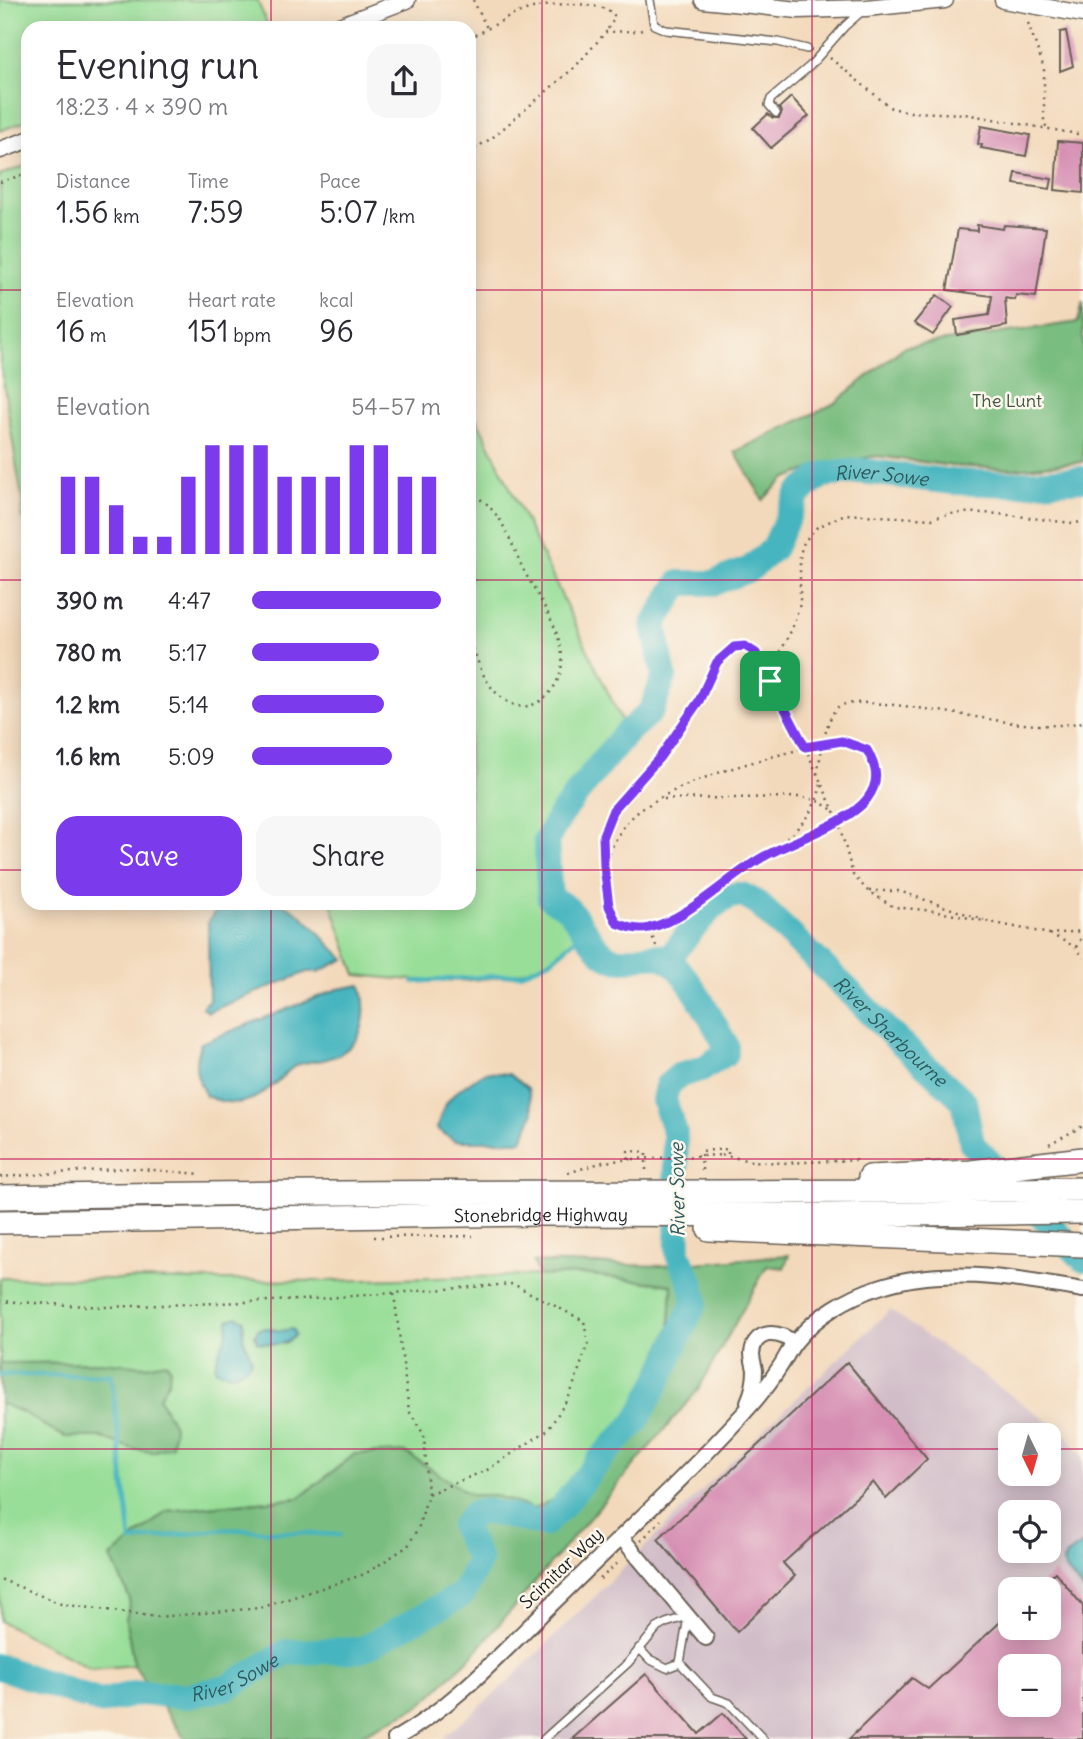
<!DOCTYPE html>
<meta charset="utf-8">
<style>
:root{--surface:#fff;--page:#f7f7f7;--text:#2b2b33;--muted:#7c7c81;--accent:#7c3aed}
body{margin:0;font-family:Delius,sans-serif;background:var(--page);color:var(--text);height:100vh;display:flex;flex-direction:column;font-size:26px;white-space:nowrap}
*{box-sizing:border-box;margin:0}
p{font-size:23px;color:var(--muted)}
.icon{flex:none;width:38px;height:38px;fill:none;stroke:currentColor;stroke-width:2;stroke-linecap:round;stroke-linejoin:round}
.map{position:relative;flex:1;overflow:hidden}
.side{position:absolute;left:21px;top:21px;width:455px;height:889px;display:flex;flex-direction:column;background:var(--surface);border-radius:21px;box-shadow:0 4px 18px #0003}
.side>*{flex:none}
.needle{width:46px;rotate:175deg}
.fabs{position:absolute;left:998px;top:1423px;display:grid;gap:14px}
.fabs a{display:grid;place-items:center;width:63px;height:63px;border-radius:14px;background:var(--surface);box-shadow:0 4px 18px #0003;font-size:35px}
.pin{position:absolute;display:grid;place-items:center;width:60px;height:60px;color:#fff;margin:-30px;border-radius:14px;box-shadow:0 4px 10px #0006}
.round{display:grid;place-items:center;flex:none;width:74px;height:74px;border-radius:21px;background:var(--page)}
.overview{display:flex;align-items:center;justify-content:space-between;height:119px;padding:0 35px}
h1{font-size:38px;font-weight:600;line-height:52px}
.figures{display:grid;grid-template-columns:repeat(3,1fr);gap:10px;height:119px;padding:7px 35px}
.figures div{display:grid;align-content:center}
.figures b{font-size:30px;font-weight:600}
.figures small{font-size:19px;font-weight:400}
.figures p{font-size:19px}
.chart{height:196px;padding:14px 35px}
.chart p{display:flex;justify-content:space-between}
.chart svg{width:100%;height:126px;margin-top:7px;stroke:var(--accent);stroke-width:6}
.button{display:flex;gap:14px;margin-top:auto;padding:14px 35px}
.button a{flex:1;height:80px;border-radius:21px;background:var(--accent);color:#fff;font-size:28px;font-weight:600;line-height:80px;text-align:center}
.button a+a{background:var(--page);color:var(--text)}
ul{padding:0 35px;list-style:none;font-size:23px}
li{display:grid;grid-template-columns:112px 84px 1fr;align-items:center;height:52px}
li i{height:18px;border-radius:9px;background:var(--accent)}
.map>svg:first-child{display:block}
.industrial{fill:#d1bdc8;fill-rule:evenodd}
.green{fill:#98de98;stroke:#5a7d5a;stroke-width:2}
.forest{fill:#7abd80;stroke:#4b6c4e;stroke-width:2}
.water{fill:#46b5bf;stroke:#31686e;stroke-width:2}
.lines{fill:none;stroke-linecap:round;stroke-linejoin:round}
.stream{stroke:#46b5bf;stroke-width:4.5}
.river{stroke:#46b5bf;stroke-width:26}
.building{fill:#d68eb2;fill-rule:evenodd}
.service-casing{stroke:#675e54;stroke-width:10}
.minor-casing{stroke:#675e54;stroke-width:18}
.tertiary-casing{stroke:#675e54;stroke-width:19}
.trunk-casing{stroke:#675e54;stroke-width:26}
.path{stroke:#675e54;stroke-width:2.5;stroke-dasharray:2 5;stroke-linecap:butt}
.service{stroke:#fff;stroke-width:7}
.minor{stroke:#fff;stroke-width:14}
.tertiary{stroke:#fff;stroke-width:16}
.trunk{stroke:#fff;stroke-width:23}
.path-bridge{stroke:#675e54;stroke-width:2.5;stroke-dasharray:2 5;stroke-linecap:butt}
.route-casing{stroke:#fff;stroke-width:14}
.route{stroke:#7c3aed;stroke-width:9}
.grid{fill:none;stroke:#c2185b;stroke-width:2;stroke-opacity:0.55}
.labels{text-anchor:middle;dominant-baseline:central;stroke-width:5;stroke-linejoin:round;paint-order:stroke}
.park-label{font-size:18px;fill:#415641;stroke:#fbf7ec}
.street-label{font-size:18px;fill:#1c1c1c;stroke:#fbf7ec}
.water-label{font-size:19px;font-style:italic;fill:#2d595d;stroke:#fbf7ec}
</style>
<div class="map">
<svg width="1083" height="1739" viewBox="0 0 1083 1739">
<rect width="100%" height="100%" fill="#fbf7ec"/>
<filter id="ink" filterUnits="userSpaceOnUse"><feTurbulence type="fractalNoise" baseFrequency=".0143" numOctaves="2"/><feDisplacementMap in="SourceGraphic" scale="14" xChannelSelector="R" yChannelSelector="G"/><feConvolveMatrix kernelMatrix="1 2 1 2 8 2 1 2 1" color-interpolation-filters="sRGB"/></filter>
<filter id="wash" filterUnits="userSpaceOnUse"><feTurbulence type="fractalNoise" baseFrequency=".00686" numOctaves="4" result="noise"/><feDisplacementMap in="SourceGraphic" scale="28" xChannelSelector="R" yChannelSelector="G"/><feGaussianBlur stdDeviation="1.57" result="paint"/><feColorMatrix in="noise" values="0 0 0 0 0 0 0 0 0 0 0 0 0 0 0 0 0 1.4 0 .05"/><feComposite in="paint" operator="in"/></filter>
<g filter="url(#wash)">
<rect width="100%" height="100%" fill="#f3d9bb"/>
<path class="industrial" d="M890,1310L1067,1435L1083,1457V1739H442L507,1683L762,1431ZM1010,1435H1048V1474H1010ZM1010,1512H1048V1550H1010ZM1010,1589H1048V1628H1010ZM1010,1666H1048V1704H1010Z"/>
<g class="green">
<path d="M0,0H257L269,28H28V120L0,131Z"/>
<path d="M28,165V526L21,516L23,505L0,361V175Z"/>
<path d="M469,411L477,419L627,732L562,813L546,841L550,897L567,908L584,932C572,942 560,956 546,963C495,988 412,981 356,975L331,903H469Z"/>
<path d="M583,1274L672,1284L670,1327L629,1418L558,1497L534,1509L493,1495H471L355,1454L299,1498L167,1511L111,1557L130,1599L126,1621L134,1665L91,1669L0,1621V1278L325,1281Z"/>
</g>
<g class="forest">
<path d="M1083,302V462L1013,469L953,466L877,456L818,466L784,479L763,500L735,452L835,403L904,347L1078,322Z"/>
<path d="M789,1255L784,1268L767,1266L698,1390L473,1655L421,1705L353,1739H185L134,1665L126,1621L130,1599L111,1557L167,1511L299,1498L355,1454L405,1452L471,1495H493L534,1509L558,1497L629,1418L670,1327L672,1285L583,1274L540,1276L533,1262L661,1266Z"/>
<path d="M100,1362L146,1366L165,1362L170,1367L169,1380L159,1398L174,1426L172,1446L152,1452L133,1449L100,1437H65L43,1425L26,1414L0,1403V1363Z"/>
</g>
<g class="water">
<path d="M232,903C247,903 268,899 282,904C306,912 325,943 345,959L318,972H307L208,1012L202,1007L209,1000L208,923L213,914Z"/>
<path d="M361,985C369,1018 364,1048 327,1059C317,1062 304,1061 295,1066C289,1069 284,1076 279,1080C254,1103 237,1109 206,1096C196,1077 192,1064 201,1043L338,989Z"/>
<path d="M485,1072L509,1074L528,1088L533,1114L522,1141H455L437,1129C443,1097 458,1090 485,1072Z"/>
<path d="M237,1316L244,1320L243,1337L252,1360C243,1373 230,1378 215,1369C216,1348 230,1340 228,1320Z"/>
<path d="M267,1328L280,1331L293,1329L295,1335C284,1348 272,1344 257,1342L255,1335L258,1329Z"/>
<path d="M1083,1544V1590L1065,1568L1063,1562L1066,1556Z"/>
</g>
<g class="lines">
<g class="stream">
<path d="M413,982L521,974L550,961L584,932"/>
<path d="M0,1375H111L131,1541L225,1529L340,1535"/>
</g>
<g class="river">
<path id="s1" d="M668,960C682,943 716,891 742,895C746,896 752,901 757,903L854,996L891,1034L964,1101L972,1144L1083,1259"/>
<path id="s2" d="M0,1667L100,1702L138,1693L187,1696L228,1687L287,1652L361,1650L463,1594L479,1560L463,1527L472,1515L485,1511L544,1524L562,1507L600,1459L636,1422L660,1378L695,1301L692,1285L678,1254L675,1133L664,1100L667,1086L680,1075L704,1068L726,1053V1045C713,1024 684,960 658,956C643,953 622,967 605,955C589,943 582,923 568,909C563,904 555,901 550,898L546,841L562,813L605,758L627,732L651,711L664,677L654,624L679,583H713L750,569L774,548L798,494L822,475L861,471L953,482L1012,484L1083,479"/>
</g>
</g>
<g id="blocks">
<g class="building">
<path d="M1066,31L1073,66L1060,71V32Z"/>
<path d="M791,97L809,116L771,148L753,128L768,114L773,118H779L782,112L779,108Z"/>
<path d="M981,126L1030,135L1026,156L981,148L982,145L978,144Z"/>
<path d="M1058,141L1083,143V193L1055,190Z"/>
<path d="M1016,173L1052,179L1050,189L1014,184Z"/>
<path d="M977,225L1003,229L1004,225L1046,228L1036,297L1016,295L1015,300L1005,298L1007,326L957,335L955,320L989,315L992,296L947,290L958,229L977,231Z"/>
<path d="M937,295L953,307L933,335L914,323Z"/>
<path d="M847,1362L927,1459L886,1499L873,1482L783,1563L795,1576L737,1632L658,1539Z"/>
<path d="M1055,1572L1083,1606V1739H849L912,1678L928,1689L1010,1613V1628H1048V1589H1036ZM1010,1666H1048V1704H1010Z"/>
<path d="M646,1674L699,1734L723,1713L746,1739H572Z"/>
</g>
</g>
</g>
<g filter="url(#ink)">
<use href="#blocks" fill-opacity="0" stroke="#675e54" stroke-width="2"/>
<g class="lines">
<g class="service-casing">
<g id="service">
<path d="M650,0L654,25L666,30L778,42L807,49"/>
<path d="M776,113L769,105L771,99L810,66L845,26L861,12"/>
<path d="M688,1617L680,1663L712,1697L729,1703L763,1739"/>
<path d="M639,1648L649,1659L667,1668L680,1663"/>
<path d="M544,1739L628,1663L657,1628L666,1623L688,1616"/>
</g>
</g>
<g class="minor-casing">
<g id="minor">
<path d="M748,1402C753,1391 755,1382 755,1370C754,1364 752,1359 752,1353C755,1328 779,1331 794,1343"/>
<path d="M621,1537L706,1638"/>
<path d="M395,1739C457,1704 505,1649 555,1601C618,1539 684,1479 743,1414C756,1400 769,1384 779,1368C785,1360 789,1349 796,1341C816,1316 848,1297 879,1287C943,1265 1017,1279 1083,1290"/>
</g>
</g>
<g class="tertiary-casing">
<g id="tertiary">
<path d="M703,0L798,10L866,8L945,0"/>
<path d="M1003,0L1083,14"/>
<path d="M334,28L407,0"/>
<path d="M0,150L28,140"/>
</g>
</g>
<g class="trunk-casing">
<g id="trunk">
<path d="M870,1177L971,1172L1083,1159"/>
<path d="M0,1197C361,1189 722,1195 1083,1189"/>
<path id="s3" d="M0,1222L540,1214L815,1215L1083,1212"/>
<path d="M709,1229L1083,1245"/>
</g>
</g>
<g class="path">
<path d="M473,0L488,30"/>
<path d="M1028,23L1044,68V123L1048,129"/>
<path d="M469,38C488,30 510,14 529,9C548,3 603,0 614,15L613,21L606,32"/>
<path d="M830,58L891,108L910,112L965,114L1083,135"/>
<path d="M469,152L492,138L576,66L606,32L639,31L645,29"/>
<path d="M0,182L28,173"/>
<path d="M469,491L487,504L499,518C508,534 515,550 522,567C536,594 558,623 562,655C565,687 532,724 501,697C482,682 477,658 469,636"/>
<path d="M770,678L772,669L792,629L800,604V554L804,542L816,528L845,514L932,519C965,504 1036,520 1073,523L1083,522"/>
<path d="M817,774C821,757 825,718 838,707C857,692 993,722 1024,724C1045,726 1063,726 1083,722"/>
<path d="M664,799L799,797L816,800L833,810"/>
<path d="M770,851C794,834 816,814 821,783"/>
<path d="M604,866C612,846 620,826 638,812C678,782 746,763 794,751C808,747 827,740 842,741C850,742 859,747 867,750C889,787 869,800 838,820L805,747L756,653L745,646L734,647L717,662L699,701L660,757L613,810L603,835L604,866L609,906L617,923L631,928H649"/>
<path d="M869,891H899L984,920"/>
<path d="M1050,934L1076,947L1083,958"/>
<path d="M656,946L649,928L680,915L762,857L838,820L853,875L868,891L894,907L934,911L1050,934L1083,931"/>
<path d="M1076,947L1083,935"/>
<path d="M1049,1144L1083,1126"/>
<path d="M722,1155L751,1161L782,1163L861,1160"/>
<path d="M628,1159V1151L646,1152V1172"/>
<path d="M702,1170L701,1151L728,1149V1155"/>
<path d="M568,1173L603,1162L633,1159"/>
<path d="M0,1177L129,1168L201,1174"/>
<path d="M374,1237L473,1236"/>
<path d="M394,1294L409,1411L424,1435L428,1494"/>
<path d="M0,1301L104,1307L299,1300L513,1284L584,1321L588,1344L570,1395L548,1430L487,1470L428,1494L419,1526L408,1546L365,1574L260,1608L158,1617L61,1604L0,1579"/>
<path d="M641,1541L661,1520"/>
<path d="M600,1579L621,1560"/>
</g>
<use href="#service" class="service"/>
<use href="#minor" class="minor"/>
<use href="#tertiary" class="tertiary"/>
<use href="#trunk" class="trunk"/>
<path class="path-bridge" d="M633,1159L722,1155"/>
</g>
</g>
<g class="lines" filter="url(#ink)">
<g class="route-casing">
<path id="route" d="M745,646L756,653L805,747L842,741L867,750C877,768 880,782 867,799C849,823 791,841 763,857C729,876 687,920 649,928C638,931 627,927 617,923L609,906L604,866L603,835L613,810L660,757L699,701L717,662L734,647Z"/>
</g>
<use href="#route" class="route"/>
</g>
<path class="grid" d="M271,0V28M542,0V1739M812,0V1739M0,290H28M469,290H1083M0,580H28M469,580H1083M0,870H28M469,870H1083M271,903V1739M0,1159H1083M0,1449H1010M1048,1449H1083"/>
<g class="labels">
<g class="park-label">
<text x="1007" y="400">The Lunt</text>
</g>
<g class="street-label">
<text stroke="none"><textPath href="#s3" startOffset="541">Stonebridge Highway</textPath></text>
<text transform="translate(561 1568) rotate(-44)">Scimitar Way</text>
</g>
<g class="water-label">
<text stroke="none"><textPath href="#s2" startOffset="2095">River Sowe</textPath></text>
<text stroke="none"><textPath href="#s1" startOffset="304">River Sherbourne</textPath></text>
<text transform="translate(677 1190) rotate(-91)">River Sowe</text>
<text stroke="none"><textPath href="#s2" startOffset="245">River Sowe</textPath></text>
</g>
</g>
</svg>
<div class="fabs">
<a><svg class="needle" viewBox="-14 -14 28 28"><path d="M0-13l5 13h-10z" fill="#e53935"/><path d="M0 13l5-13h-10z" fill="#7c7c81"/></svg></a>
<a><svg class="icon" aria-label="locate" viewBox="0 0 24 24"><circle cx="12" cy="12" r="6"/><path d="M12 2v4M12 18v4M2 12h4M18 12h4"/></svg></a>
<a>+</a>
<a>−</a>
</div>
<div class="pin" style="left:770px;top:681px;background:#1e9e55"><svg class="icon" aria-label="arrive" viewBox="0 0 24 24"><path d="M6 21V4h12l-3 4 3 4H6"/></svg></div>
<section class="side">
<div class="overview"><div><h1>Evening run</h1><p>18:23 · 4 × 390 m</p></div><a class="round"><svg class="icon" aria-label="share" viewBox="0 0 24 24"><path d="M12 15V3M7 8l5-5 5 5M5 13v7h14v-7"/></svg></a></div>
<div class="figures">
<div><p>Distance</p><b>1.56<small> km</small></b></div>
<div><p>Time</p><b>7:59</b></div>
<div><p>Pace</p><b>5:07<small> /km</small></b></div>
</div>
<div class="figures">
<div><p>Elevation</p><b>16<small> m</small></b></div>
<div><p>Heart rate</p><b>151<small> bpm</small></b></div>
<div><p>kcal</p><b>96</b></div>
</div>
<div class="chart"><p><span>Elevation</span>54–57 m</p>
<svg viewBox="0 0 160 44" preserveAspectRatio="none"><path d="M5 44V17M15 44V17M25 44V27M35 44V38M45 44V38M55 44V17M65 44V6M75 44V6M85 44V6M95 44V17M105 44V17M115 44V17M125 44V6M135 44V6M145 44V17M155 44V17"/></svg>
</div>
<ul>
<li><b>390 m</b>4:47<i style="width:100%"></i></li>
<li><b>780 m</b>5:17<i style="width:67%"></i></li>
<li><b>1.2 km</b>5:14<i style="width:70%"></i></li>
<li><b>1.6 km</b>5:09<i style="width:74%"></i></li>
</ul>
<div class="button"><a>Save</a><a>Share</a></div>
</section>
</div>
